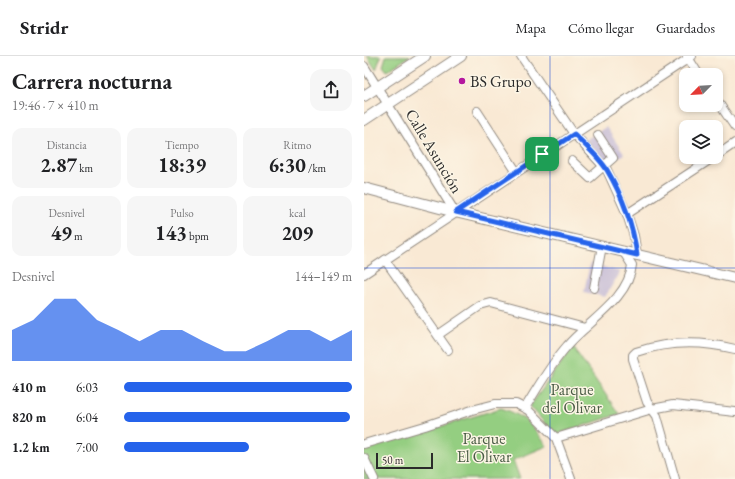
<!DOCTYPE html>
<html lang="es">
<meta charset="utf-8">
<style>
:root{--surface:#fff;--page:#f6f6f6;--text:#202124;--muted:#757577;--line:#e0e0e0;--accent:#2563eb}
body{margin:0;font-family:"EB Garamond",serif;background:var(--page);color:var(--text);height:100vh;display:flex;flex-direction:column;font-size:15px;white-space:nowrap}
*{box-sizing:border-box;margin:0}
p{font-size:13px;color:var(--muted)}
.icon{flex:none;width:22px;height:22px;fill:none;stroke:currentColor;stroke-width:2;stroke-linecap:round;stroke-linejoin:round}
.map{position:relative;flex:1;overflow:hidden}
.sheet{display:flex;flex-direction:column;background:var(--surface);width:364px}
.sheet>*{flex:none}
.needle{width:26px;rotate:246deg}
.controls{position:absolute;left:315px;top:12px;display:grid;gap:8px}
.controls a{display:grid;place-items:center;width:44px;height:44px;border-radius:8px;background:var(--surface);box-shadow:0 2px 6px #0003;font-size:20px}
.scale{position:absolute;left:12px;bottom:10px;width:57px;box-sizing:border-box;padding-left:4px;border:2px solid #2b2b2b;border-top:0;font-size:11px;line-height:14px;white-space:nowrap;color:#2b2b2b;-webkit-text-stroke:3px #fcf5e5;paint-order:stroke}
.pin{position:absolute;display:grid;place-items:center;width:34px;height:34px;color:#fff;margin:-17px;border-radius:8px;box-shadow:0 2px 6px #0006}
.round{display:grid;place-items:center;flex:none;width:42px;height:42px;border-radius:12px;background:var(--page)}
.overview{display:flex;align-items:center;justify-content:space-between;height:68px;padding:0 12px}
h1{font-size:22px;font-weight:700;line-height:30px}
.figures{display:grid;grid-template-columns:repeat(3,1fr);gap:6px;height:68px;padding:4px 12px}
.figures div{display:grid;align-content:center;border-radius:10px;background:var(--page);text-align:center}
.figures b{font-size:20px;font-weight:700}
.figures small{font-size:11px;font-weight:400}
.figures p{font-size:11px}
.chart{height:112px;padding:8px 12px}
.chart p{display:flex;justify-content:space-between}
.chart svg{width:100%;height:72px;margin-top:4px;fill:var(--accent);opacity:.7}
ul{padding:0 12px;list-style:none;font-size:13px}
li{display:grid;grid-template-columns:64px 48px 1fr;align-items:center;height:30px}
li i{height:10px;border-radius:5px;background:var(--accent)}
header{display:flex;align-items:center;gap:24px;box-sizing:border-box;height:56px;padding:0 20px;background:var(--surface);border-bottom:1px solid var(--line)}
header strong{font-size:19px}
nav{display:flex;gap:22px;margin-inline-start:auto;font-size:14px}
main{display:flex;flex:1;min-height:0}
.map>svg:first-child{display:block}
.industrial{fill:#c9bfd7}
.green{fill:#94ce81;stroke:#607c56}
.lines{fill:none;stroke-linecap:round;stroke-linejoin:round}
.minor-casing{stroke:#928a80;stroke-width:10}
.major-casing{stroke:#928a80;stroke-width:12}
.minor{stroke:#fff;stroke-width:8}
.major{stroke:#fff;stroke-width:10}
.route-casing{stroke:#fff;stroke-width:8}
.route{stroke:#2563eb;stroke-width:5}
.grid{fill:none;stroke:#1d4ed8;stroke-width:1;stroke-opacity:0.55}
.poi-dot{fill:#b5179e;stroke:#fcf5e5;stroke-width:1.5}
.labels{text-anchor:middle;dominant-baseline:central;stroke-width:3;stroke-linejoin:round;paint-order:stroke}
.poi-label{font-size:16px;fill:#2b2b2b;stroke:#fcf5e5;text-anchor:start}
.street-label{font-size:16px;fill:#2b2b2b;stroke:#fcf5e5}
.park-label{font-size:16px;fill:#4a5c45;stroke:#fcf5e5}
</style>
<header>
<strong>Stridr</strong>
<nav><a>Mapa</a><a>Cómo llegar</a><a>Guardados</a></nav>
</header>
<main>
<section class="sheet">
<div class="overview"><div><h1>Carrera nocturna</h1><p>19:46 · 7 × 410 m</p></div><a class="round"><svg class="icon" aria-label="share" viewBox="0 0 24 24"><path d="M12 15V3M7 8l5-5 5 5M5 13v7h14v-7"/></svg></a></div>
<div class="figures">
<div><p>Distancia</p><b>2.87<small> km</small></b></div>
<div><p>Tiempo</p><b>18:39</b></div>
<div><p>Ritmo</p><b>6:30<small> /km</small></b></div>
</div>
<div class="figures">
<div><p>Desnivel</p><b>49<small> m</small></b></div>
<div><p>Pulso</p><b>143<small> bpm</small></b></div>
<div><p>kcal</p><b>209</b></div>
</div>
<div class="chart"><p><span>Desnivel</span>144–149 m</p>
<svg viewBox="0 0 160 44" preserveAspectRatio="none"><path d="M0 44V25L10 19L20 6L30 6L40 19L50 25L60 32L70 25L80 25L90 32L100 38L110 38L120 32L130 25L140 25L150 32L160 25V44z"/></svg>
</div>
<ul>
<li><b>410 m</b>6:03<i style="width:100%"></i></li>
<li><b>820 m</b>6:04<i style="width:99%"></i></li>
<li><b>1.2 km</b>7:00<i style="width:55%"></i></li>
</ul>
</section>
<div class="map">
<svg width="371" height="423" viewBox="0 0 371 423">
<rect width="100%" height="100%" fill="#fcf5e5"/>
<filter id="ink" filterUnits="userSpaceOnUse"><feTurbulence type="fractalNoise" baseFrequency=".025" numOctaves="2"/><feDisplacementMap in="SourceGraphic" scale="8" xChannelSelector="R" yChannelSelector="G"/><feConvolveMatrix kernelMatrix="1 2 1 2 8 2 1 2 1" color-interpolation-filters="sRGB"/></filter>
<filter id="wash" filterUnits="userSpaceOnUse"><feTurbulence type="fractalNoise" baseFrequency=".012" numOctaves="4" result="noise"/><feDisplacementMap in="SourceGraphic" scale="16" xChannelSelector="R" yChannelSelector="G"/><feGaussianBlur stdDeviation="0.9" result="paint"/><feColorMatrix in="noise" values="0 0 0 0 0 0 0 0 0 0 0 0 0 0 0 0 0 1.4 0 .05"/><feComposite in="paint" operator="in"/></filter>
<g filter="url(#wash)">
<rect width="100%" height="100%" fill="#f9e9d4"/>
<g class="industrial">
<path d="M242,71L260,98L244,107L221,84Z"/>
<path d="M226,207L256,216L241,241L220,236Z"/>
</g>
<g class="green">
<path d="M3,0H17L12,14Z"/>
<path d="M22,0H46L23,15L19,10Z"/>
<path d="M209,291L255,358L191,379L166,350Z"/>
<path d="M137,352C163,361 167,368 183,390L149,404L156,423H0V390L46,380Z"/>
</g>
</g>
<g filter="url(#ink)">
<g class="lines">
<g class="minor-casing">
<g id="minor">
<path d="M157,0L210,78L243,114L263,158L270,180L273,199"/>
<path d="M323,0L335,19"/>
<path d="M0,10L91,156"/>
<path d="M352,43L371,71"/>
<path d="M113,55L152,115"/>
<path d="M352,100L371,87"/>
<path d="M208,105L226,122L249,102L234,79"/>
<path d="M263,158L350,101"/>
<path d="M21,204L84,294"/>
<path d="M0,218L328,0"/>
<path d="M230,232L238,190"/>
<path d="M74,279L116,250L127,247L221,272"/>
<path d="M161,352C174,331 187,308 203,290C222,267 265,243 268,209L259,195"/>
<path d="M192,382L288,353L309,349L371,356"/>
<path d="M0,388L61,370L108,354L131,348H152L164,354L192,382L207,423"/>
<path d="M0,402L10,423"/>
<path d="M311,423L293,360L283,346L269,303V299L272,296C304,285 338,285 371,293"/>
</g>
</g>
<g class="major-casing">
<g id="major">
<path d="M0,40L61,0"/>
<path d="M0,64L97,0"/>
<path d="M0,132L91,156L371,222"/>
</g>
</g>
<use href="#minor" class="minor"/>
<use href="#major" class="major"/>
</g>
</g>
<g class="lines" filter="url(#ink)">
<g class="route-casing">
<path id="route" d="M210,78C221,89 235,101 243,114C258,139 269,170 273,199L92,156Z"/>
</g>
<use href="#route" class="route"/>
</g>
<path class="grid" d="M186,0V423M0,212H371"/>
<circle class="poi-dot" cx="98" cy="25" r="4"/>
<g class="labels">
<g class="poi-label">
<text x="106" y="25">BS Grupo</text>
</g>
<g class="street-label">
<text transform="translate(70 95) rotate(59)">Calle Asunción</text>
</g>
<g class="park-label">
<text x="208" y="333">Parque<tspan x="208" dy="18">del Olivar</tspan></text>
<text x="120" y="382">Parque<tspan x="120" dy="18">El Olivar</tspan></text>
</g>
</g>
</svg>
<div class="controls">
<a><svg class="needle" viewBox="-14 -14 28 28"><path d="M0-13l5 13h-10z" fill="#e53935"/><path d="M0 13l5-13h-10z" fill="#757577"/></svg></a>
<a><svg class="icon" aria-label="layers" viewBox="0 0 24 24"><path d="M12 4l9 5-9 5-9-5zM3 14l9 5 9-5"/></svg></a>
</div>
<div class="scale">50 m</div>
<div class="pin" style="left:178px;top:98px;background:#1e9e55"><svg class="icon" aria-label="arrive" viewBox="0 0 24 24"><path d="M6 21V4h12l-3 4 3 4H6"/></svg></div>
</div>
</main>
